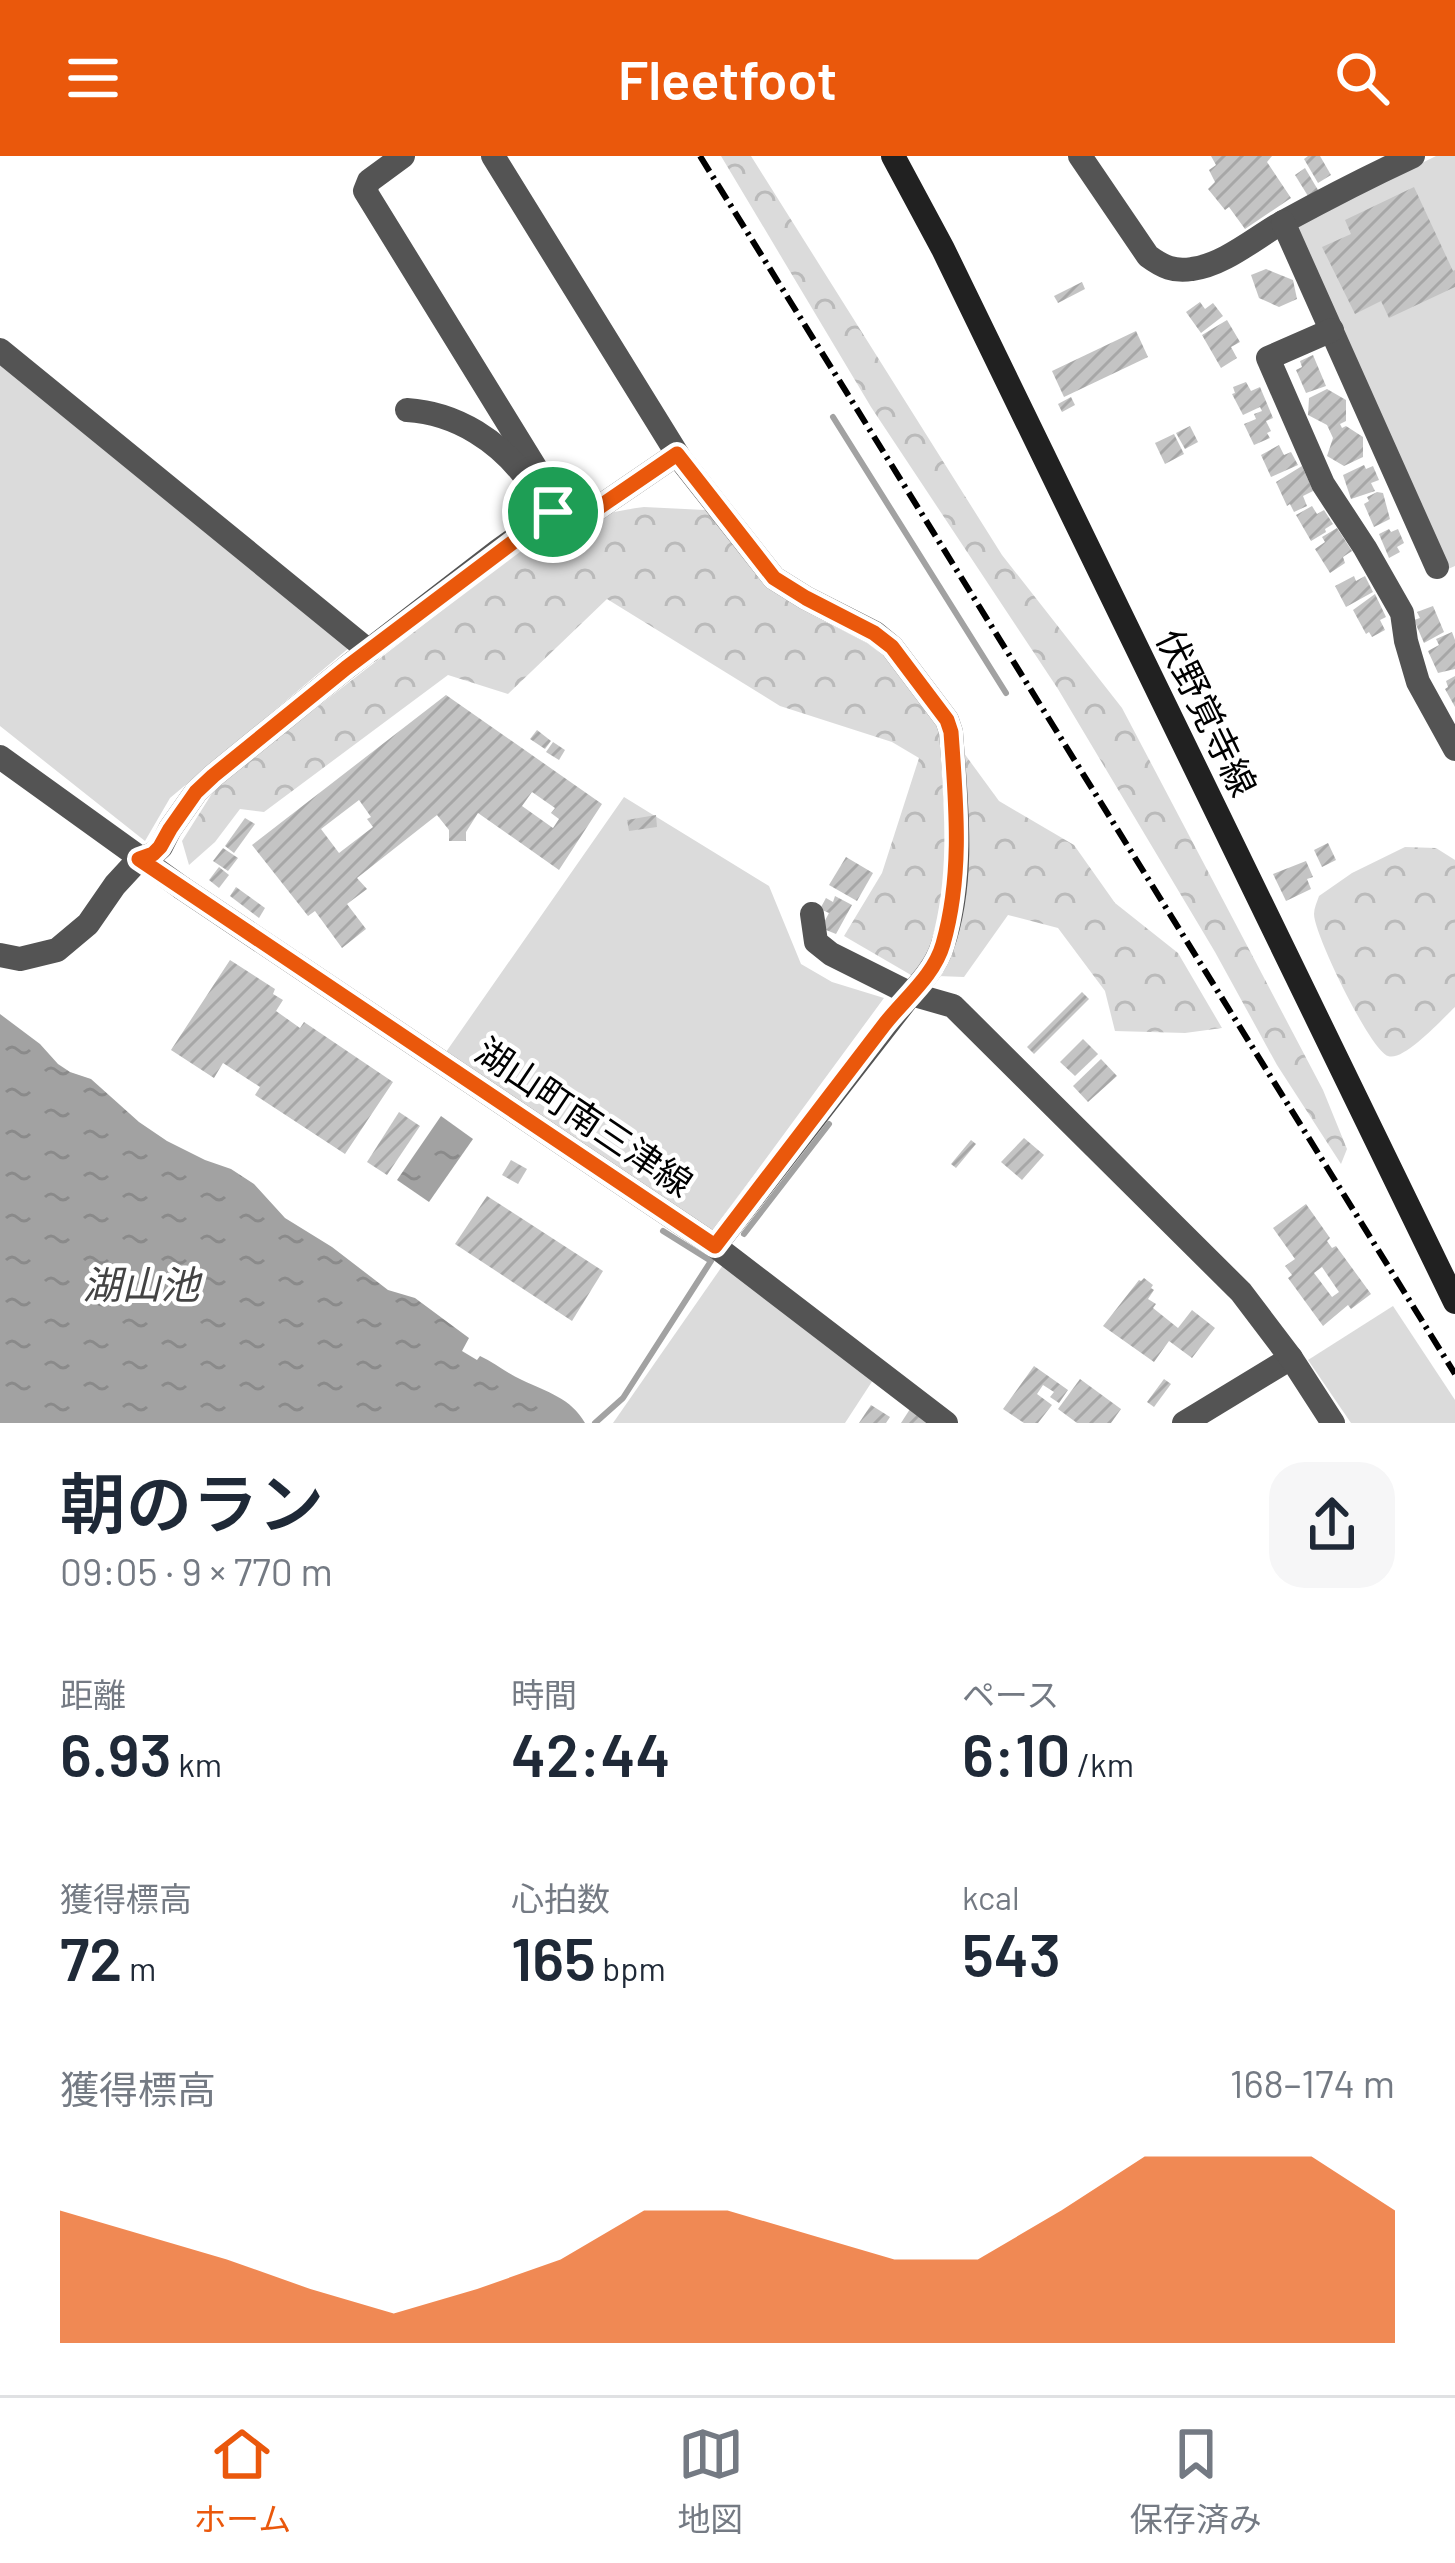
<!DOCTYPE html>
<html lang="ja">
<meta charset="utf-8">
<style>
:root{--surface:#fff;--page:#f6f6f7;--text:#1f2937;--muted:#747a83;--line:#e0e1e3;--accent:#ea580c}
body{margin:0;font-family:Barlow,"Noto Sans JP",sans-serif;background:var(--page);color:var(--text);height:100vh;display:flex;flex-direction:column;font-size:45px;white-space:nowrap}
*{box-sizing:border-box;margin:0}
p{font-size:39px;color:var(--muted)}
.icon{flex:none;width:66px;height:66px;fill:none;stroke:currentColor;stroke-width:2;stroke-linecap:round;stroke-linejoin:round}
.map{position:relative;height:1267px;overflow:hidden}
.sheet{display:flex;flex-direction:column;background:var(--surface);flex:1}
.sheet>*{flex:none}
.pin{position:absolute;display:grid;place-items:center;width:102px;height:102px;color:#fff;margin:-51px;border:6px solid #fff;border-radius:50%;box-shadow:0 3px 12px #0007}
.round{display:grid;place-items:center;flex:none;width:126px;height:126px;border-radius:36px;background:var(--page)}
.headline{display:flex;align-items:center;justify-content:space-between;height:204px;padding:0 60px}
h1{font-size:66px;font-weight:600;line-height:90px}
.metrics{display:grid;grid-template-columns:repeat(3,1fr);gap:18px;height:204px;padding:12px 60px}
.metrics div{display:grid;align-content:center}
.metrics b{font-size:60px;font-weight:600}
.metrics small{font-size:33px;font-weight:400}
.metrics p{font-size:33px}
.chart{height:336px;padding:24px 60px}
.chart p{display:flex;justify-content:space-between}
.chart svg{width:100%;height:216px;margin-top:12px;fill:var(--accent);opacity:.7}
header{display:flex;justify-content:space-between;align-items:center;height:156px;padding:0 60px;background:var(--accent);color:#fff;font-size:54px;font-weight:600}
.tabs{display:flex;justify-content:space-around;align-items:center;height:168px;border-top:3px solid var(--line);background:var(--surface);font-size:33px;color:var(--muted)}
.tabs a{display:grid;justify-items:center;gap:6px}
.tabs .current{color:var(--accent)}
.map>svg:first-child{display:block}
.grass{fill:#dbdbdb}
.forest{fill:url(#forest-crowns)}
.water{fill:url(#water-ripples)}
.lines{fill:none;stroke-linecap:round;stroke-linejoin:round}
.stream{stroke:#a2a2a2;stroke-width:6}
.building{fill:url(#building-hatch);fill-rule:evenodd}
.minor{stroke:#545454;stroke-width:24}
.tertiary{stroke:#545454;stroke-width:24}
.secondary{stroke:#212121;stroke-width:24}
.rail{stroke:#000;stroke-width:6;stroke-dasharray:18 6 3 6;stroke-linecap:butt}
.route-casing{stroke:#fff;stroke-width:24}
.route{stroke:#ea580c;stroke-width:15}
.labels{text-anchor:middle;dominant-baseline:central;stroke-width:9;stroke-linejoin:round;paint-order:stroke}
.street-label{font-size:36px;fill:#000;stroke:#fff}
.water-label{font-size:39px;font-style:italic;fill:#434343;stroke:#fff}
</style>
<header><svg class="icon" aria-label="menu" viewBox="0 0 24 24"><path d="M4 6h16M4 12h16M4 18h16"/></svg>Fleetfoot<svg class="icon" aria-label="search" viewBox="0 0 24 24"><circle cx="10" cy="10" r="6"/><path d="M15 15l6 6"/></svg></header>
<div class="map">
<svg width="1455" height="1267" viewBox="0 0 1455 1267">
<defs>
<pattern id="forest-crowns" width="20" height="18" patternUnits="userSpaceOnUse" patternTransform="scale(3)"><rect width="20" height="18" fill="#dbdbdb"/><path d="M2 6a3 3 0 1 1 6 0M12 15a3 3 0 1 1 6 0" fill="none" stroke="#bababa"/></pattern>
<pattern id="water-ripples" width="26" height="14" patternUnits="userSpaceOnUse" patternTransform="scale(3)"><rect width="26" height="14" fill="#a2a2a2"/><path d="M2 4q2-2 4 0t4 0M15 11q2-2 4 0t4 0" fill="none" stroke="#8a8a8a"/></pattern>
<pattern id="building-hatch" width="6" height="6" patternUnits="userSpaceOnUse" patternTransform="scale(3)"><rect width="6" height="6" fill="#c4c4c4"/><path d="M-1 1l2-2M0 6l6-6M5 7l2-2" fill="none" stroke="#a7a7a7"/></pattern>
</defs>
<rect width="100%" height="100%" fill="#fff"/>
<g class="grass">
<path d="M1436,0H1455V410L1448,413L1295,70Z"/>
<path d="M0,206L350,491L170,642L145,685L0,570Z"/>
<path d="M624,641L769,730L801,808L832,826L884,842L712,1076L446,896Z"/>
<path d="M723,1109L873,1224L845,1267H613Z"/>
<path d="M1393,1150L1455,1244V1267H1351L1308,1204Z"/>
</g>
<g class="forest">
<path d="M721,0H751L1002,399L1122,552L1323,934L1347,993L1341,1008L1277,909L1215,796L1058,533L871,251Z"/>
<path d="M644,351L705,354L777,436L880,493L942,567L999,645L1074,689L1115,747L1178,797L1222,872L1185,877L1115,875L1105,835L1058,772L1008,759L964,821L911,819L844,780L882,717L919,602L892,586L780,550L607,443L508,538L448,519L264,656L240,653L215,686L189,709L182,685L218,628L552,369C583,364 613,355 644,351Z"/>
<path d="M1405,691L1436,692L1455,704V851C1443,862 1404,906 1388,900C1370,894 1314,778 1314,758C1314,752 1317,746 1319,740L1352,717Z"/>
</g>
<g class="water">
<path d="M0,858L40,888L58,908L70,916L91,923L139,966L167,985L205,1004L231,1013L254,1028L285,1062L332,1091L388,1134L415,1142L469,1182L462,1195L477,1204L480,1200C495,1207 508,1218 522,1224C547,1236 571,1242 585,1267H0Z"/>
<path d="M441,960L473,983L429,1046L397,1024Z"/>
</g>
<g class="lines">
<g class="stream">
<path d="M833,261L1006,537"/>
<path d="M744,1078L829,968"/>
<path d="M595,1267L623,1242L711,1105L663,1075"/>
</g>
</g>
<g class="building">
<path d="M1211,0H1272L1267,6L1291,42L1245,73L1229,51L1225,54L1208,33L1215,26L1209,14L1216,9Z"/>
<path d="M1308,0H1320L1331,19L1318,27L1304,3Z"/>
<path d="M1305,12L1318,34L1308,40L1295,19Z"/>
<path d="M1414,31L1453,115L1455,114V131L1389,162L1381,145L1355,158L1322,91L1351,78L1345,64Z"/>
<path d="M1266,113L1293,124L1297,143L1279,151L1259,142L1251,119Z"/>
<path d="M1082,126L1085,133L1058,147L1054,140Z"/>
<path d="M1200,146L1205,153L1213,147L1223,160L1201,177L1186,156Z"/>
<path d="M1227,164L1240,186L1231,191L1237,202L1221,212L1202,179Z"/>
<path d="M1136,175L1148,201L1064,241L1052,215Z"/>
<path d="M1313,199L1326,230L1306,237L1296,214L1302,211L1300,205Z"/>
<path d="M1246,226L1251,235L1260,231L1273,262L1266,265L1271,275L1267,277L1270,282L1254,289L1244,268L1256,263L1254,258L1262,255L1260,251L1243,259L1232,238L1235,237L1233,231Z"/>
<path d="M1327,233L1346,244V265L1340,268L1342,272L1346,270L1363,281V301L1344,310L1327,300L1333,282L1327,269L1308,259L1309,242Z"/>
<path d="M1071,241L1075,249L1062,256L1058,248Z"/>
<path d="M1190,270L1198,286L1185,293L1176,277Z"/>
<path d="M1174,278L1184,298L1165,308L1155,287Z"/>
<path d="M1279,289L1284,299L1291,296L1298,309L1271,321L1261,299Z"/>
<path d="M1364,309L1366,313L1373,310L1379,324L1371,327L1375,335L1351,343L1343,319Z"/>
<path d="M1302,310L1313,335L1303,340L1307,350L1294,356L1290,348L1287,350L1276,326Z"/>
<path d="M1377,336L1383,337L1390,363L1374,371L1364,348L1369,345L1367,341Z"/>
<path d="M1312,350L1317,358L1324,354L1333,368L1325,373L1326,376L1311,385L1296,359Z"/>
<path d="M1337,372L1352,395L1343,401L1345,407L1330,417L1315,393L1325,386L1322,381Z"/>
<path d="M1389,373L1391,376L1398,373L1404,387L1397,391L1400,396L1389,402L1379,378Z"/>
<path d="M1354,420L1356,425L1365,420L1373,436L1346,451L1335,430Z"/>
<path d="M1375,438L1386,461L1380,464L1385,474L1372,481L1369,476L1366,478L1353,454Z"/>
<path d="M1433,450L1444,476L1424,487L1414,464L1420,462L1417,456Z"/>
<path d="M1452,476L1455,484V513L1438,517L1428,495L1439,489L1436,483Z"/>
<path d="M1455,520V551L1445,533L1448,531L1446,525Z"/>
<path d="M446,539L602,648L559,714L478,657L466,676V685H449V674L437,659L357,722L367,733L347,748L366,773L342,792L315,755L308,760L252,689ZM532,636L555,652L551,657L559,663L553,672L522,650ZM359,644L371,661L367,663L373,671L339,697L321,673Z"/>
<path d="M537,574L551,585L545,593L530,583Z"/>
<path d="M553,586L565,594L559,604L546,596Z"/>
<path d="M656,659L657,671L629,675L627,664Z"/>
<path d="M245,662L255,668L234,697L225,690Z"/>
<path d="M1328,687L1336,704L1322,711L1314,694Z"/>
<path d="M223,692L238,702L228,715L213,705Z"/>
<path d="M846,701L873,717L857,745L829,729Z"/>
<path d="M1306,705L1313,721L1307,723L1311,733L1286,745L1273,718Z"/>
<path d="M219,711L229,719L219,732L209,724Z"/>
<path d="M236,731L265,752L259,762L230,740Z"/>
<path d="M835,740L852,749L836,778L821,772L829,757L820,753L826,742L833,746Z"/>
<path d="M230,804L275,833L273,838L283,844L276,855L300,872L304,866L393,926L345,998L255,939L260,931L223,907L214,922L171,894Z"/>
<path d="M1082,836L1089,843L1034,898L1027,891Z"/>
<path d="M1083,883L1098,898L1075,920L1060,906Z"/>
<path d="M1101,903L1117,920L1088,946L1073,930Z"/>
<path d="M399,956L420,970L387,1019L367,1006Z"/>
<path d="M1024,982L1044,999L1022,1024L1001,1006Z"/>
<path d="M971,984L976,988L956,1012L951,1008Z"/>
<path d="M511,1004L527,1013L518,1028L502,1019Z"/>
<path d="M487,1040L603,1115L572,1165L455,1088Z"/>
<path d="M1306,1048L1330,1082L1327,1085L1332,1092L1336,1090L1371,1138L1351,1153L1348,1149L1323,1170L1288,1122L1292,1119L1285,1110L1295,1103L1273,1072ZM1322,1111L1339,1136L1332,1141L1314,1117Z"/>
<path d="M1144,1122L1153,1129L1151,1132L1154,1134L1148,1143L1156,1148L1153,1152L1178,1172L1192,1154L1215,1172L1192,1202L1169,1185L1154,1206L1103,1170L1139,1124L1141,1125Z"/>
<path d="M1034,1210L1068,1234L1059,1247L1050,1241L1054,1236L1043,1229L1037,1238L1052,1249L1038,1267H1024L1003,1253Z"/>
<path d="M1080,1223L1121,1253L1111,1267H1077L1058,1253Z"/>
<path d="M1164,1223L1171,1228L1154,1251L1147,1246Z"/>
<path d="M871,1249L890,1261L886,1267H859Z"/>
<path d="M910,1253L929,1267H901Z"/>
</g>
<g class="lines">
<g class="minor">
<path d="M403,0L369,25L365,35L556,345L553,356"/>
<path d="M493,0L681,304L774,422L806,442L875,477L892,491L947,564L951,576C956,646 966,723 942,791C936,809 923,824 911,838L831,798L816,786L812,758"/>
<path d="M1080,0L1148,100C1163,111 1174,116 1192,113C1225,109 1257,80 1285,65C1327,42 1370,20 1413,0"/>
<path d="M1283,66L1437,411"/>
<path d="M1332,174L1268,202L1323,328L1365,392L1402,457L1406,485L1418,526L1455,593"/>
<path d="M0,194L369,495"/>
<path d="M407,254C457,257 501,286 529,326"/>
<path d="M0,601L182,732"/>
<path d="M0,799L20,803L57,794L88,768L115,729L139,703L153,698L161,691L170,673L196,636L213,620L346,512L499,394L553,356L598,352L677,298"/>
<path d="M715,1090L946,1267"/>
<path d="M1184,1267L1291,1202"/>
</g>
<path class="tertiary" d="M182,732L715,1090L911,838L953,850L1241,1136L1291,1202L1333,1267"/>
<path class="secondary" d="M893,0L943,93L1455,1146"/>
<path class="rail" d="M700,0L1455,1218"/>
</g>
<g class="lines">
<g class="route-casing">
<path id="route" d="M677,298L774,422L806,442L874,477L892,491L947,564L951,576C956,647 963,718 943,788C934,820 904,843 884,869C827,943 771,1017 715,1090L139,703L153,698L160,691L170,673L196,636L213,620L346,512L553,356L598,352Z"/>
</g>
<use href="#route" class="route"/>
</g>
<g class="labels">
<g class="street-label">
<text transform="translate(1208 556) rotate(64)">伏野覚寺線</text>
<text transform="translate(585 960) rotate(34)">湖山町南三津線</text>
</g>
<g class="water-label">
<text x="141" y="1127">湖山池</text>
</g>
</g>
</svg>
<div class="pin" style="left:553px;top:356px;background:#1e9e55"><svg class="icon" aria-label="arrive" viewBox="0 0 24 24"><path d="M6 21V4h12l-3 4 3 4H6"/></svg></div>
</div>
<section class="sheet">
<div class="headline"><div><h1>朝のラン</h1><p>09:05 · 9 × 770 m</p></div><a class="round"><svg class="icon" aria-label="share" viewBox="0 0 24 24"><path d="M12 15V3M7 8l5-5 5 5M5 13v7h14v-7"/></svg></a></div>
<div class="metrics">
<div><p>距離</p><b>6.93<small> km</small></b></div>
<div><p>時間</p><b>42:44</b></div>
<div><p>ペース</p><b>6:10<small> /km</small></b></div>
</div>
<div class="metrics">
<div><p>獲得標高</p><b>72<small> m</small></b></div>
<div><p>心拍数</p><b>165<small> bpm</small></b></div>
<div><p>kcal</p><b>543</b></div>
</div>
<div class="chart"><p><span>獲得標高</span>168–174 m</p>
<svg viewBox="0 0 160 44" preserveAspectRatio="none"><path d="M0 44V17L10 22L20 27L30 33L40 38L50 33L60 27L70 17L80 17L90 22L100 27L110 27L120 17L130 6L140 6L150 6L160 17V44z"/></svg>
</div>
</section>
<nav class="tabs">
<a class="current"><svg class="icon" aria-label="home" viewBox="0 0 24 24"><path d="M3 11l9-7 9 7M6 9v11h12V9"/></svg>ホーム</a>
<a><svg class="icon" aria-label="map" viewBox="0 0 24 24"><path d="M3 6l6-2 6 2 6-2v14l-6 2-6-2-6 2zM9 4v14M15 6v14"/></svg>地図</a>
<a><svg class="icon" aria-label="saved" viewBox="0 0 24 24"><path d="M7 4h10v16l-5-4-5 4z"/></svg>保存済み</a>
</nav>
